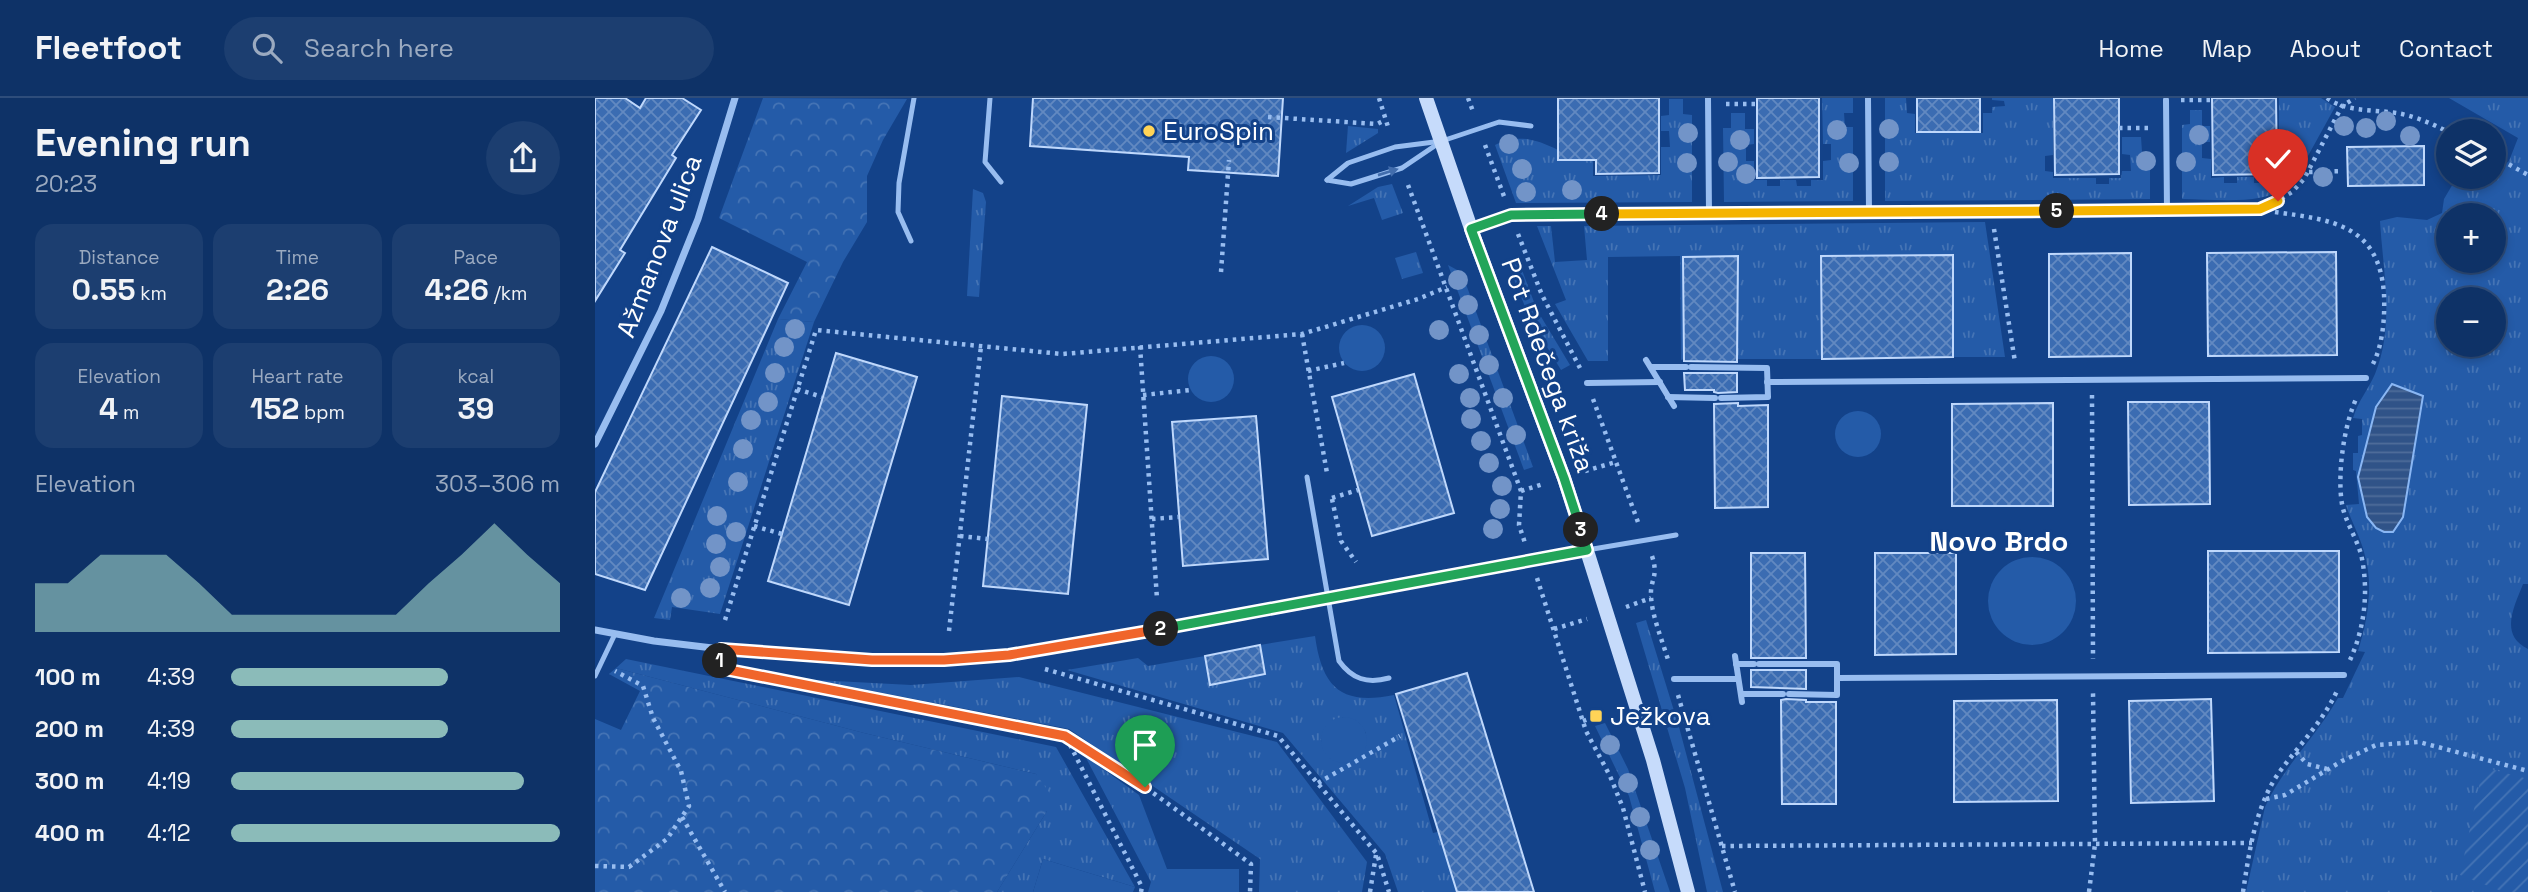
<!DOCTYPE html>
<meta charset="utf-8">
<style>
:root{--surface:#0e3267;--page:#1c3e70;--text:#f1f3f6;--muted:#9baac0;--line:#2e4d7b;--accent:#8bbbb9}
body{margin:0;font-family:"Space Grotesk",sans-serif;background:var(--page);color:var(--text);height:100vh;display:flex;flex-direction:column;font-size:26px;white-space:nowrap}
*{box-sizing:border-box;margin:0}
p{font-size:23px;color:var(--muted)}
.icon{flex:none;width:38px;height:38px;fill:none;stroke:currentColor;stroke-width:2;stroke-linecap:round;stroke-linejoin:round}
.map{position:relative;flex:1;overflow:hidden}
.panel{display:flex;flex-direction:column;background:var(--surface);width:595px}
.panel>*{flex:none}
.buttons{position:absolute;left:1841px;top:21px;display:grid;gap:14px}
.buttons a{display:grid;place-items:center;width:70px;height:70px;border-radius:50%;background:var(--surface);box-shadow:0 4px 10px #0003,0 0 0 2px var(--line);font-size:35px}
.pin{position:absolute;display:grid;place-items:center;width:60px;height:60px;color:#fff;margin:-72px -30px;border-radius:50% 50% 50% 0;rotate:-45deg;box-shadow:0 0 7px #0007}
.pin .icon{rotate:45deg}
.km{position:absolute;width:35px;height:35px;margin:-18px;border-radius:50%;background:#222;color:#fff;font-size:19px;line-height:35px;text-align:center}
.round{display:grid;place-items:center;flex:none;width:74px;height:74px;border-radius:37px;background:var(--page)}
.head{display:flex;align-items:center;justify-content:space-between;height:119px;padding:0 35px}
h1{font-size:38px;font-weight:700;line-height:52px}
.metrics{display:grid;grid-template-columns:repeat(3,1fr);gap:10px;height:119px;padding:7px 35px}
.metrics div{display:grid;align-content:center;border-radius:18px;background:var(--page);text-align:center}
.metrics b{font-size:30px;font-weight:700}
.metrics small{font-size:19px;font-weight:400}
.metrics p{font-size:19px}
.chart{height:196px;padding:14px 35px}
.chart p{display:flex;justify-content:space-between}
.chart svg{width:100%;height:126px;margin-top:7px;fill:var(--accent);opacity:.7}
ul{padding:0 35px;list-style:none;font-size:23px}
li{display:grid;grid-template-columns:112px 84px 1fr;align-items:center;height:52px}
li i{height:18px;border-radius:9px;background:var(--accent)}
header{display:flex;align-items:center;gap:42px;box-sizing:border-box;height:98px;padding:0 35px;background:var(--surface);border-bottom:2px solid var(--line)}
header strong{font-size:33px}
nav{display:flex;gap:38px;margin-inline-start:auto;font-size:24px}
.search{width:490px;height:63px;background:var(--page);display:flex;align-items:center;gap:18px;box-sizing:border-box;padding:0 24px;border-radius:38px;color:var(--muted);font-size:26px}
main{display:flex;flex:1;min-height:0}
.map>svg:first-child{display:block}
.grass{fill:url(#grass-tufts);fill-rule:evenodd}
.forest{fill:url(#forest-crowns)}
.park{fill:#245ba8}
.garden{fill:url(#garden-furrows)}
.water{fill:url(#water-rules);stroke:#8ab7f4;stroke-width:2}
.building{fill:url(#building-cross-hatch);stroke:#bfd8fc;stroke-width:2}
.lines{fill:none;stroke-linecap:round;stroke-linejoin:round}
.path{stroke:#98bdf0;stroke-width:4.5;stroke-dasharray:3.5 5;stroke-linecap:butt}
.service{stroke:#98bdf0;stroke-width:5}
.pedestrian{stroke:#98bdf0;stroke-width:6}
.minor{stroke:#98bdf0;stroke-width:7}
.secondary{stroke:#c6dbfb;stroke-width:14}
.tree{fill:#7294c8}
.oneway{fill:#426dad}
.split-1-casing{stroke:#fff;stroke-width:14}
.split-2-casing{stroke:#fff;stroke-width:14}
.split-3-casing{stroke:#fff;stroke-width:14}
.split-4-casing{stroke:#fff;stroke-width:14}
.split-5-casing{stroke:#fff;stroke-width:14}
.split-6-casing{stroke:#fff;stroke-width:14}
.split-1{stroke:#f0652b;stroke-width:9}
.split-2{stroke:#f0652b;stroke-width:9}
.split-3{stroke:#22a559;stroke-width:9}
.split-4{stroke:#22a559;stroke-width:9}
.split-5{stroke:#f5b400;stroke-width:9}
.split-6{stroke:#f5b400;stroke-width:9}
.poi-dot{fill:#ffd457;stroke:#134289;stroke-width:2.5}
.labels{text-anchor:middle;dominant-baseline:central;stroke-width:6;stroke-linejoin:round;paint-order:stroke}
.poi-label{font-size:26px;fill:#fff;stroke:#134289;text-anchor:start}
.street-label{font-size:26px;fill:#fff;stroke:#134289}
.neighbourhood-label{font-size:28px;font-weight:bold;fill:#fff;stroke:#134289}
</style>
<header>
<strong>Fleetfoot</strong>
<div class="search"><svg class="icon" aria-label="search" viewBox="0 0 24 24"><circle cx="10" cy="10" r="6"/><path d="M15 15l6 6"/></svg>Search here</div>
<nav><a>Home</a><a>Map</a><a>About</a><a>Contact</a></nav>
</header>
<main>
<section class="panel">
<div class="head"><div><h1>Evening run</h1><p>20:23</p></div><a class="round"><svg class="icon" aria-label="share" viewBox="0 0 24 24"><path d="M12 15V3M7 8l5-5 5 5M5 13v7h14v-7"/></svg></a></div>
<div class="metrics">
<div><p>Distance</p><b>0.55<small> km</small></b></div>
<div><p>Time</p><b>2:26</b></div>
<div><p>Pace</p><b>4:26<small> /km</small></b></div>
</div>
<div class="metrics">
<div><p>Elevation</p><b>4<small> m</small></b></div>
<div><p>Heart rate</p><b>152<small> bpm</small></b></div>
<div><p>kcal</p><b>39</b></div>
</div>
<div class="chart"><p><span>Elevation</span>303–306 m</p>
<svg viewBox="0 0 160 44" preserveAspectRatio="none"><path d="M0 44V27L10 27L20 17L30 17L40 17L50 27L60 38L70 38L80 38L90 38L100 38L110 38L120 27L130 17L140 6L150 17L160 27V44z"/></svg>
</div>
<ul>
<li><b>100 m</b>4:39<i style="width:66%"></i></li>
<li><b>200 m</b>4:39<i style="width:66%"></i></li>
<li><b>300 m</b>4:19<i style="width:89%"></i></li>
<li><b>400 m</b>4:12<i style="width:100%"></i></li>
</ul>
</section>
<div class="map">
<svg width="1933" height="794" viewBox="0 0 1933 794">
<defs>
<pattern id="grass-tufts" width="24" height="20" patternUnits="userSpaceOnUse" patternTransform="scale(1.75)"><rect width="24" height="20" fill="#245ba8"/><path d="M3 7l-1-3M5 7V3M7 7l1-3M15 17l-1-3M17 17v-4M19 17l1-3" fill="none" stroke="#4574b5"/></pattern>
<pattern id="forest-crowns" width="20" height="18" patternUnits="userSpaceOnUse" patternTransform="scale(1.75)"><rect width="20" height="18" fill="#245ba8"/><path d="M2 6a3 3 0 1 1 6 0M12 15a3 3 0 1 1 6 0" fill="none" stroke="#4574b5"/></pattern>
<pattern id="garden-furrows" width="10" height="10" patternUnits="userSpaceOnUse" patternTransform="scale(1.75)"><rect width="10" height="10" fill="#245ba8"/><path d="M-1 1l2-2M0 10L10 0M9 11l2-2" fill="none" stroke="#4574b5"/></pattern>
<pattern id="water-rules" width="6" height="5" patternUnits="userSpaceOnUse" patternTransform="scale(1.75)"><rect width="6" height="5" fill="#305388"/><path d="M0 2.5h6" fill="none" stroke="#4f6d9a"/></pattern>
<pattern id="building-cross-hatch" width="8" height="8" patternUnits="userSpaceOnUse" patternTransform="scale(1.75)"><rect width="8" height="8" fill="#3b6cb2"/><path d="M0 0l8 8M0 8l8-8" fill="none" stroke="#6289c1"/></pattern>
</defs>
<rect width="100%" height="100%" fill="#134289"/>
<g class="grass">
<path d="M1227,0H1258V15H1249L1250,29H1258V103L1129,104L1128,30H1136V15H1150V31H1159V46L1151,47V63H1159V82H1172V88H1185V82H1201L1202,88H1216V82H1228V63L1236,62V46H1228Z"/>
<path d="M1290,0H1311L1312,15L1320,16V35H1388V15H1397V9L1410,8L1409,3L1397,2V0H1458V57L1450,58V73L1458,74V80H1501V86H1514V80H1526L1527,73H1536L1535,57L1527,56V39H1546L1547,54H1555V101L1290,103Z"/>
<path d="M1684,0H1726L1740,9L1698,85C1670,109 1622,101 1587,101V27L1595,26V12H1607V28H1615V44H1607V60L1616,61V80L1629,79V85H1642V79H1659V85H1672V79L1684,78V60L1693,59V43H1684Z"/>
<path d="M1854,0H1933V486H1928C1919,509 1904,537 1933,551V794H1651L1670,709C1688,669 1721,639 1743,600H1748L1770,554L1763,553C1773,521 1779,487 1769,454C1765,438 1756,423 1751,407L1764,406L1761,373L1758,372V355H1763V338L1767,337V321L1758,320C1763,303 1773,292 1780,276C1800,227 1788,174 1785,123L1802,119L1832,122L1847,115L1849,101L1859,84L1890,83L1899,79V76L1914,63L1923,40ZM1853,117H1899V163H1853ZM1853,201H1899V247H1853ZM1828,298L1823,329L1789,434L1781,430L1772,419Z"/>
<path d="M1074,1H1088V16L1097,17V104L921,105L900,47C923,35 942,42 963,52L964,62H998V78L1066,77V49H1075L1074,33H1066V18L1074,17Z"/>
<path d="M753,28L783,31V35L751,55Z"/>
<path d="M797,86L808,115L787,122L779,100L753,108L783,89Z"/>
<path d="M378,91L388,95L391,104L384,199L372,198Z"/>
<path d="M1390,124L1410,259H1358L1357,157L1227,158V261H1142L1143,159L1089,261L1086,262L1085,158L1013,159V263H993L960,206L971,202L942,128H956L960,164L992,162L989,128Z"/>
<path d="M821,154L828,175L807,181L800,160Z"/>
<path d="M922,159L942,212L975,267L966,272L935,221L912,164Z"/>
<path d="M853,167L864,173L868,178L938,369L929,372Z"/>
<path d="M183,221L219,224L125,516L77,509L75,522L59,520Z"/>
<path d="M1051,522L1084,629L1128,794H1112L1090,690L1041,525Z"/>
<path d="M720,538C727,589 746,608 799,597L838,735L847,733L864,794H803L790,756L688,635L472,572L543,560L553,568L610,558L616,587L670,576L665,547ZM748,619L764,625L771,635L766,657L757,663L726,643L727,637Z"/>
<path d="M31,561L461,649L540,789L448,761L438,794H402L452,713L441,676L269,635L21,570Z"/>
<path d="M424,579L682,644L772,764L767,794H664L665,761L474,631L221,582L316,587Z"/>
<path d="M1010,625L1033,671L1075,794H1060L1034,698L1000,628Z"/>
<path d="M490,658L544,697L572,771V794H553L556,784Z"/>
</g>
<g class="forest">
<path d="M168,0L312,1L288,42L272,78V124L248,164L219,224L183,221L212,164L124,120Z"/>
<path d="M21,570L269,635L441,676L456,697L452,713L402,794H0V621L26,632L45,593L14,576Z"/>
</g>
<g class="park">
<circle cx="767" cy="250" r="23"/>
<circle cx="616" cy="281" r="23"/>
<circle cx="1263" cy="336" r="23"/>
<circle cx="1437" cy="503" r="44"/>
<circle cx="749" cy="642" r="23"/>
<path d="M448,761L540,789L538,794H438Z"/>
<rect x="572" y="771" width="72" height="23"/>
</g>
<path class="garden" d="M1888,669L1933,681V794H1909L1865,777Z"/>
<path class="water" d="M1797,286L1828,298L1808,419L1798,434H1789L1781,430L1772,419L1763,379L1781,309Z"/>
<g class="building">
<path d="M0,0H30L45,10L51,0H87L106,12L77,57L81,60L25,152L30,155L0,203Z"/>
<path d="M438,0H688L683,78L593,72L594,59L435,48Z"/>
<path d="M963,0H1064V75L1001,76V62H963Z"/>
<path d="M1162,0H1224V79L1162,80Z"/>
<rect x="1322" y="0" width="63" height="34"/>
<path d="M1459,0H1524V76L1460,77Z"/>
<path d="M1617,0H1681L1682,76L1618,77Z"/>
<path d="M1829,48V87L1753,88L1752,49Z"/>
<path d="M117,149L193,185L50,492L0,476V394Z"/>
<path d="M1741,154L1742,257L1613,258L1612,155Z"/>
<path d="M1536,155V258L1454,259V156Z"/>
<path d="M1358,157V259L1227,261L1226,158Z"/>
<path d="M1143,158L1142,264L1089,263L1088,159Z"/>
<path d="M241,255L322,279L254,507L173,483Z"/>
<path d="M1089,275H1142V294L1123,295L1119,294V292H1090Z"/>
<path d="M819,276L859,415L777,438L737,299Z"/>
<path d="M407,298L492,307L473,496L388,488Z"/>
<path d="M1533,304H1614L1615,406L1534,407Z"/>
<path d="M1143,305V308L1173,307V409L1120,410L1119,306Z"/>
<path d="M1458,305V408H1357V306Z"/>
<path d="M661,318L673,461L588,468L577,324Z"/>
<path d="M1613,453H1744V554L1613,555Z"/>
<path d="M1156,455H1210L1211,560H1156Z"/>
<path d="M1280,455H1361V556L1280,557Z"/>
<path d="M665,547L670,576L615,587L610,558Z"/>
<path d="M1156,572H1211V591L1156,589Z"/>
<path d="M872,575L907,689L939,794H862L801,596Z"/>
<path d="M1191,601L1211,602V604H1241V706H1187L1186,602Z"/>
<path d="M1616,601L1619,703L1536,705L1534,603Z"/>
<path d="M1462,602L1463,703L1359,704V603Z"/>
</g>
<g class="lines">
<g class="path">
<path d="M784,0L794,32"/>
<path d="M873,0L879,16"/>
<path d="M1732,0C1752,15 1783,11 1807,16C1824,20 1838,26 1853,34"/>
<path d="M1586,2H1618"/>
<path d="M1131,6H1162"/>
<path d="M673,19L782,26L790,22"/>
<path d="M1524,30H1553"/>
<path d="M890,47L910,101"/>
<path d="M1899,58L1933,77"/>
<path d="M1714,74L1748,73"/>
<path d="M813,87L926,393L924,427L930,445"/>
<path d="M1679,105L1697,94L1709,81L1747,8L1760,0"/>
<path d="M1680,114C1738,122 1784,127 1789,196C1790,219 1788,246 1778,266"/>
<path d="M1399,131L1420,264"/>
<path d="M923,136L947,197L985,270"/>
<path d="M626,174L634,62"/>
<path d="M707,236L732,375"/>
<path d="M545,248L562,501"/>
<path d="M713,273L749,265"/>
<path d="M202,291L227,299"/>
<path d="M548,297L596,292"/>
<path d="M1497,297L1498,561"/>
<path d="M998,301L1044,427"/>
<path d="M990,373L1021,364"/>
<path d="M926,393L948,386"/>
<path d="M737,400L763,392"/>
<path d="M737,401L746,443L761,464"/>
<path d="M557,421L584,419"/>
<path d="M159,428L187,436"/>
<path d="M365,438L393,441"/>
<path d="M1057,458C1064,479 1055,481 1056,498C1057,519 1068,544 1074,565"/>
<path d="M942,480L991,633L1015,678L1028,710L1050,794"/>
<path d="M1031,509L1056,500"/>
<path d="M130,522L221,232L467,256L707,236L823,201L852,189"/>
<path d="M959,531L992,521"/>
<path d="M354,533L386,248"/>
<path d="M1755,562C1770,529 1774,492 1766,456C1761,439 1750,423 1747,406C1742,376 1749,326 1762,299"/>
<path d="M450,571L683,638L782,756L794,794"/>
<path d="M148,574L470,638L550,689L656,766L655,794"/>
<path d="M1083,597L1140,794"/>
<path d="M988,623L1007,616"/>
<path d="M471,639L547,789L546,794"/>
<path d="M1701,654L1712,666L1732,671"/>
<path d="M723,685L805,638"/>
<path d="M1671,701L1690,697L1747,663L1781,647L1824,644L1933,673"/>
<path d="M87,719L130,794"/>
<path d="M1127,748L1657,745"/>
<path d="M0,768L34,769L72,741L94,708L86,673L58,620L48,588L20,573"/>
<path d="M775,794L781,757"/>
<path d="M1494,794L1500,746L1498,595"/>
<path d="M1648,794C1654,755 1660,710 1683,676C1703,648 1727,625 1742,593"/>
</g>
<g class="service">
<path d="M395,0L390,64L406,84"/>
<path d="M732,82L753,65L800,49L847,43L904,24L936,28"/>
<path d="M732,82L756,86L807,70L844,45"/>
<path d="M876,131L916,117"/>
<path d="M316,143L303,114L304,85L319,0"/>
<path d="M712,379L744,563C757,581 772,586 794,580"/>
<path d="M992,452L1081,437"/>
<path d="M0,578L20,536"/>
</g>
<g class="pedestrian">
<path d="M1113,0L1114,115"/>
<path d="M1273,0L1274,114"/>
<path d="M1571,2L1572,112"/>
<path d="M916,117L1665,112"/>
<path d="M1051,262L1079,308"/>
<path d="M1056,269H1091"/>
<path d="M1096,269L1172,270L1173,299L1126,300"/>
<path d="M1172,284L1771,280"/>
<path d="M992,285L1065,284"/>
<path d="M1073,299L1120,300"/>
<path d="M1140,558L1147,604"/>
<path d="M1141,566H1159"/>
<path d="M1164,566H1242V597L1194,596"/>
<path d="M1242,580L1749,577"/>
<path d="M1079,581H1143"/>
<path d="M1146,596H1188"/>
</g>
<g class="minor">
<path d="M0,346L66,213L103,121L140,0"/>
<path d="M0,532L59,543L126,551L277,562H349L413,557L549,534L992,452"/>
</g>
<path class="secondary" d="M831,0L880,142L969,380L1058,662L1093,794"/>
</g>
<g class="tree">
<circle cx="1791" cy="23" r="10"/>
<circle cx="1749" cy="28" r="10"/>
<circle cx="1771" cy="30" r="10"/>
<circle cx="1294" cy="31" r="10"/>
<circle cx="1242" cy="32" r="10"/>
<circle cx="1093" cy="35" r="10"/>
<circle cx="1604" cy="37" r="10"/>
<circle cx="1815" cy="38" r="10"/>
<circle cx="1145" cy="42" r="10"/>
<circle cx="914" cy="46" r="10"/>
<circle cx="1551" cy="63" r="10"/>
<circle cx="1133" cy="64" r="10"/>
<circle cx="1294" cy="64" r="10"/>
<circle cx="1591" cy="64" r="10"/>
<circle cx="1092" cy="65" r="10"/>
<circle cx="1254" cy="65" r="10"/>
<circle cx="927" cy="71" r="10"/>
<circle cx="1151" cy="76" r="10"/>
<circle cx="1728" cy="79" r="10"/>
<circle cx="977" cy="92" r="10"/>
<circle cx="931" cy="94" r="10"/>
<circle cx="863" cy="182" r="10"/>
<circle cx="873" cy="207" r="10"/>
<circle cx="200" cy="231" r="10"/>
<circle cx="844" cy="232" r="10"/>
<circle cx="884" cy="237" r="10"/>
<circle cx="189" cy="249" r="10"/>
<circle cx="894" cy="267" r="10"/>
<circle cx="180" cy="275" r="10"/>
<circle cx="864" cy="276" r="10"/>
<circle cx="875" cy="300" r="10"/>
<circle cx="908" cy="300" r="10"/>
<circle cx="173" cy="304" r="10"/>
<circle cx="876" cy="321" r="10"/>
<circle cx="156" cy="322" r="10"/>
<circle cx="921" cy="337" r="10"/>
<circle cx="886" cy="343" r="10"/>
<circle cx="148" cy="351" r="10"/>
<circle cx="894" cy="365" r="10"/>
<circle cx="143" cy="384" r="10"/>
<circle cx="907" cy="388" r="10"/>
<circle cx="905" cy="411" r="10"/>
<circle cx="122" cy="418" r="10"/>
<circle cx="898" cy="431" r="10"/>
<circle cx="141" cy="434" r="10"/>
<circle cx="121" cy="446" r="10"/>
<circle cx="125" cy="469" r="10"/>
<circle cx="115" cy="490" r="10"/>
<circle cx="86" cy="500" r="10"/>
<circle cx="1015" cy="647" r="10"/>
<circle cx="1033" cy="685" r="10"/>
<circle cx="1045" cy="719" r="10"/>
<circle cx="1055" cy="752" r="10"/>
</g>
<defs><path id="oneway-solid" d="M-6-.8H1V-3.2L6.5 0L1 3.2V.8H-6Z" transform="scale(1.75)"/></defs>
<use class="oneway" href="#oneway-solid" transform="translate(793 74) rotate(-17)"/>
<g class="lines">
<g class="split-1-casing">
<path id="split-1" d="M125,563L124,570L470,638L550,689"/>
</g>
<g class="split-2-casing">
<path id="split-2" d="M125,563L126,551L277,562H349L414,557L566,531"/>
</g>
<g class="split-3-casing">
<path id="split-3" d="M566,531L992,452L986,432"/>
</g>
<g class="split-4-casing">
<path id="split-4" d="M986,432L969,380L876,131L916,117L1007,116"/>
</g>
<g class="split-5-casing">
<path id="split-5" d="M1007,116L1462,113"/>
</g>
<g class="split-6-casing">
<path id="split-6" d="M1462,113L1665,111L1683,103"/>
</g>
<use href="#split-1" class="split-1"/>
<use href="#split-2" class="split-2"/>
<use href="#split-3" class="split-3"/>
<use href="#split-4" class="split-4"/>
<use href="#split-5" class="split-5"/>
<use href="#split-6" class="split-6"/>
</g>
<g class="poi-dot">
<circle cx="554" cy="33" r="7"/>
<rect x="994" y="611" width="14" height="14" rx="3.5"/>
</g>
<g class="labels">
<g class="poi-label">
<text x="568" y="33">EuroSpin</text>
<text x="1015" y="618">Ježkova</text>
</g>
<g class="street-label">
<text transform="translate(64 148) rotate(-69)">Ažmanova ulica</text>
<text transform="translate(953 267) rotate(70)">Pot Rdečega križa</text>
</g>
<g class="neighbourhood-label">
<text x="1404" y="443">Novo Brdo</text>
</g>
</g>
</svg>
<div class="buttons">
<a><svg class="icon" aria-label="layers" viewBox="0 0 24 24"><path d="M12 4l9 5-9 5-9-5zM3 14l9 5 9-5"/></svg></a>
<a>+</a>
<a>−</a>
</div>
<div class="pin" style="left:550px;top:689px;background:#1e9e55"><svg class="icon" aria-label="arrive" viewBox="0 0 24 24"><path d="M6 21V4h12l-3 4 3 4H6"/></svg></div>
<div class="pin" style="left:1683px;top:103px;background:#d93025"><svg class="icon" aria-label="check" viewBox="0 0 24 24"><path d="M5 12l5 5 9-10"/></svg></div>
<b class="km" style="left:125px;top:563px">1</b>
<b class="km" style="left:566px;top:531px">2</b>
<b class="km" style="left:986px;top:432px">3</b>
<b class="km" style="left:1007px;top:116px">4</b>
<b class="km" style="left:1462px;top:113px">5</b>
</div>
</main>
